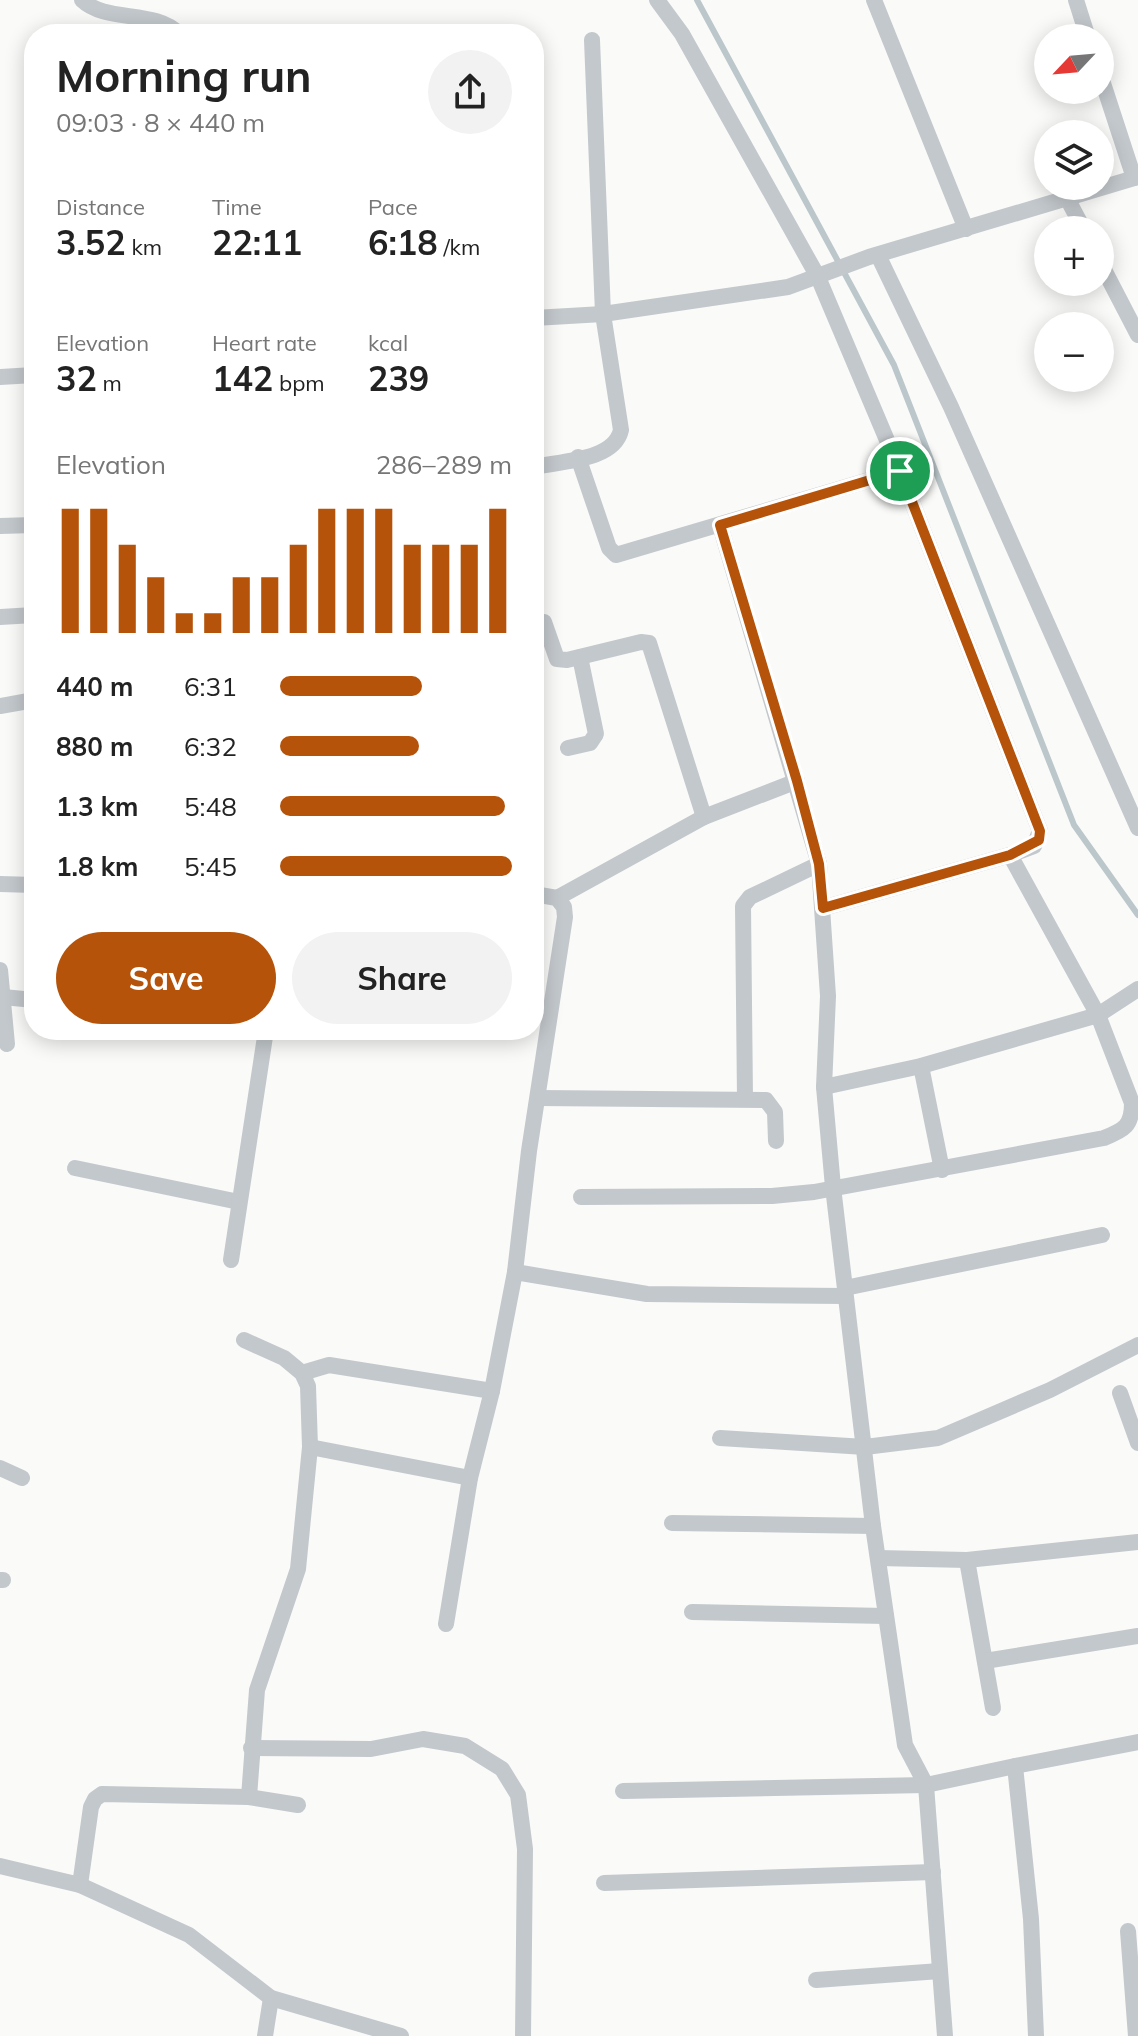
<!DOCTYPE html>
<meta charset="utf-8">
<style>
:root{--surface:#fff;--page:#f2f2f2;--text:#222;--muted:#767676;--accent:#b45309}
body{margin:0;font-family:Mulish,sans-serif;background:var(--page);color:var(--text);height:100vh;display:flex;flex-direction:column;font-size:30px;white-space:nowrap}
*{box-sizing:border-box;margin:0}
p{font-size:26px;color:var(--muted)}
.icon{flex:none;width:44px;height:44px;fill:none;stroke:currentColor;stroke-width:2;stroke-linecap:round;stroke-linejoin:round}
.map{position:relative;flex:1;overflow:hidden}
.details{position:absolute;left:24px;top:24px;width:520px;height:1016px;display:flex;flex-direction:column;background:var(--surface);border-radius:32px;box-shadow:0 4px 20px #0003}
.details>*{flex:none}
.needle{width:52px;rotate:244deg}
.controls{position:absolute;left:1034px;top:24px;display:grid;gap:16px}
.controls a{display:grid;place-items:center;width:80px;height:80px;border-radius:50%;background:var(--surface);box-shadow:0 4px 20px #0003;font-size:40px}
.pin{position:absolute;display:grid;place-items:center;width:68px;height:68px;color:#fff;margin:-34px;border:4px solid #fff;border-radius:50%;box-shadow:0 2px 8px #0007}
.round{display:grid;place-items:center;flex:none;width:84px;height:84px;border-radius:42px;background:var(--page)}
.headline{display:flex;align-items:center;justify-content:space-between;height:136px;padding:0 32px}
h1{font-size:44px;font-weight:700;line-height:60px}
.stats{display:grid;grid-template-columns:repeat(3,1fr);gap:12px;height:136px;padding:8px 32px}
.stats div{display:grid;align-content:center}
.stats b{font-size:34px;font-weight:700}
.stats small{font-size:22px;font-weight:400}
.stats p{font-size:22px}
.chart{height:224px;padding:16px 32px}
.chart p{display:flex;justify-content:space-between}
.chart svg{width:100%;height:144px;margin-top:8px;stroke:var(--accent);stroke-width:6}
.cta{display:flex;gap:16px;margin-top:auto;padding:16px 32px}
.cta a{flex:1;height:92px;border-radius:48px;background:var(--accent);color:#fff;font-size:32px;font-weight:700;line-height:92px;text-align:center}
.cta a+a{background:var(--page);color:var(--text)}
ul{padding:0 32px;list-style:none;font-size:26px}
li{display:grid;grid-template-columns:128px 96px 1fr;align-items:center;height:60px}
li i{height:20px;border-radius:10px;background:var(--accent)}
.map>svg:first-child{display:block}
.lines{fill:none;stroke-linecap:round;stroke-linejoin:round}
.stream{stroke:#bbc7cb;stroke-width:6}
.minor{stroke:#c3c8cc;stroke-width:16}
.route-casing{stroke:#fff;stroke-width:16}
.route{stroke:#b45309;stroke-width:10}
</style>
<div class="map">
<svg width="1138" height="2036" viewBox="0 0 1138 2036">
<rect width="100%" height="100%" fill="#fafaf8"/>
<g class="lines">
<path class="stream" d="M697,0L894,365L1074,825L1138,915"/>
<g class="minor">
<path d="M82,0C106,23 155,9 179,34"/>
<path d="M657,0L682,34L818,277L900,471L1040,831L1034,846L1010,855L823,908"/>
<path d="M874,0L966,229"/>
<path d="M1076,0L1088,38"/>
<path d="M1100,74L1134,178"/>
<path d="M1068,200L1084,230"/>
<path d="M878,255L951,407L1138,828"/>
<path d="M1100,262L1138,335"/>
<path d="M534,318L603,314L788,287L869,257L1138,177"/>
<path d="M0,377L34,375"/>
<path d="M578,457L609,548L616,555L900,471"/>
<path d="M534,467C561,461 614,461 621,430L603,314L592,40"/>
<path d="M720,525L819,864L828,996L824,1087L833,1187L873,1526L905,1745L926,1785L945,2036"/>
<path d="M0,526L34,525"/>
<path d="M0,617L34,615"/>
<path d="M544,622L557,659L567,660L641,642L649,643L704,817"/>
<path d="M0,706L34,700"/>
<path d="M568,748L590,743L596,734L580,657"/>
<path d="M0,884L34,885"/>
<path d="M557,898L704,817L797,781"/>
<path d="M0,970L7,1044"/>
<path d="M3,997L34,1000"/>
<path d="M921,1066L942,1170"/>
<path d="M824,1087L921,1066L1098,1015L1138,989"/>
<path d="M538,1098L766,1100L775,1112L776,1141"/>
<path d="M745,1099L743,906L750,897L819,864"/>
<path d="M75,1168L239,1202"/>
<path d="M581,1197L772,1196L814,1192L1104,1138C1124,1130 1132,1126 1132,1103L1098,1015L1010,855"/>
<path d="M231,1260L266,1030"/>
<path d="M515,1272L647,1294L844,1296"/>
<path d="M845,1288L1102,1235"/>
<path d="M244,1340L284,1358L302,1373L308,1386L310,1447L298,1569L257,1690L249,1797"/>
<path d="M302,1373L329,1365L492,1391"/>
<path d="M1120,1393L1138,1443"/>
<path d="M720,1438L865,1447L938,1438L1050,1390L1138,1345"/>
<path d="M310,1447L470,1478"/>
<path d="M0,1468L22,1478"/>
<path d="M672,1523L873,1526"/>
<path d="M878,1558L967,1560L1138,1542"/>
<path d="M967,1560L993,1708"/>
<path d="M0,1580H3"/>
<path d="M692,1612L886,1616"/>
<path d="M446,1624L470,1478L492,1391L515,1272L529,1151L565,917L564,907L557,898L534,894"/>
<path d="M985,1661L1138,1636"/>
<path d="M251,1748L371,1749L423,1739L465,1746L502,1769L518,1795L525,1849L523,2036"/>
<path d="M1015,1766L1138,1742"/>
<path d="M623,1791L926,1785L1015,1766L1031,1919L1036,2036"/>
<path d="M0,1866L80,1885L189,1935L271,1998L401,2036"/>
<path d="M604,1883L933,1872"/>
<path d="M80,1885L91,1807L95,1799L102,1794L249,1797L298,1805"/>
<path d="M1128,1931L1136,2036"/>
<path d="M816,1980L940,1971"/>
<path d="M265,2036L271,1998"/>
</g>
</g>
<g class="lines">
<g class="route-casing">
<path id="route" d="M900,471L1040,831L1039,840L1010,855L823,908L819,864L797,781L720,525Z"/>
</g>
<use href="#route" class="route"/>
</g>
</svg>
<div class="controls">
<a><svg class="needle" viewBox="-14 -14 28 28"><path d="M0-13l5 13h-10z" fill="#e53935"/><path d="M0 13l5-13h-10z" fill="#767676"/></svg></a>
<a><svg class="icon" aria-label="layers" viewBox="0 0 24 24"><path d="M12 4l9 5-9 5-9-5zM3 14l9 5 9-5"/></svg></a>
<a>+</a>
<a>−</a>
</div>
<div class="pin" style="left:900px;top:471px;background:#1e9e55"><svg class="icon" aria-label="arrive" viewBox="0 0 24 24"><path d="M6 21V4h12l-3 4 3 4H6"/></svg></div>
<section class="details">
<div class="headline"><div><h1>Morning run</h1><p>09:03 · 8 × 440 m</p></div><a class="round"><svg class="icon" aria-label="share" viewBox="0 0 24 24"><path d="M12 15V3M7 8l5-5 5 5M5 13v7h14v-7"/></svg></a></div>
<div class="stats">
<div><p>Distance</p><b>3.52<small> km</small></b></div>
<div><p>Time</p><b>22:11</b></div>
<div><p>Pace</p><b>6:18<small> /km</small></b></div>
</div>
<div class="stats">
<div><p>Elevation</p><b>32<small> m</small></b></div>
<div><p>Heart rate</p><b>142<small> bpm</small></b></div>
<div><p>kcal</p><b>239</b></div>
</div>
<div class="chart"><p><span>Elevation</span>286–289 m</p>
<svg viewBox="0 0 160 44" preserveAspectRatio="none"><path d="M5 44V6M15 44V6M25 44V17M35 44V27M45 44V38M55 44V38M65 44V27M75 44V27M85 44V17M95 44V6M105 44V6M115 44V6M125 44V17M135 44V17M145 44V17M155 44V6"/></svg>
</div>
<ul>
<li><b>440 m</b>6:31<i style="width:61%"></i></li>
<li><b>880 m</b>6:32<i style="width:60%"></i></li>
<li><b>1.3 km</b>5:48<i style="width:97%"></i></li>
<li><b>1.8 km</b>5:45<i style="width:100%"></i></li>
</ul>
<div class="cta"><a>Save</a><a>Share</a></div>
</section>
</div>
